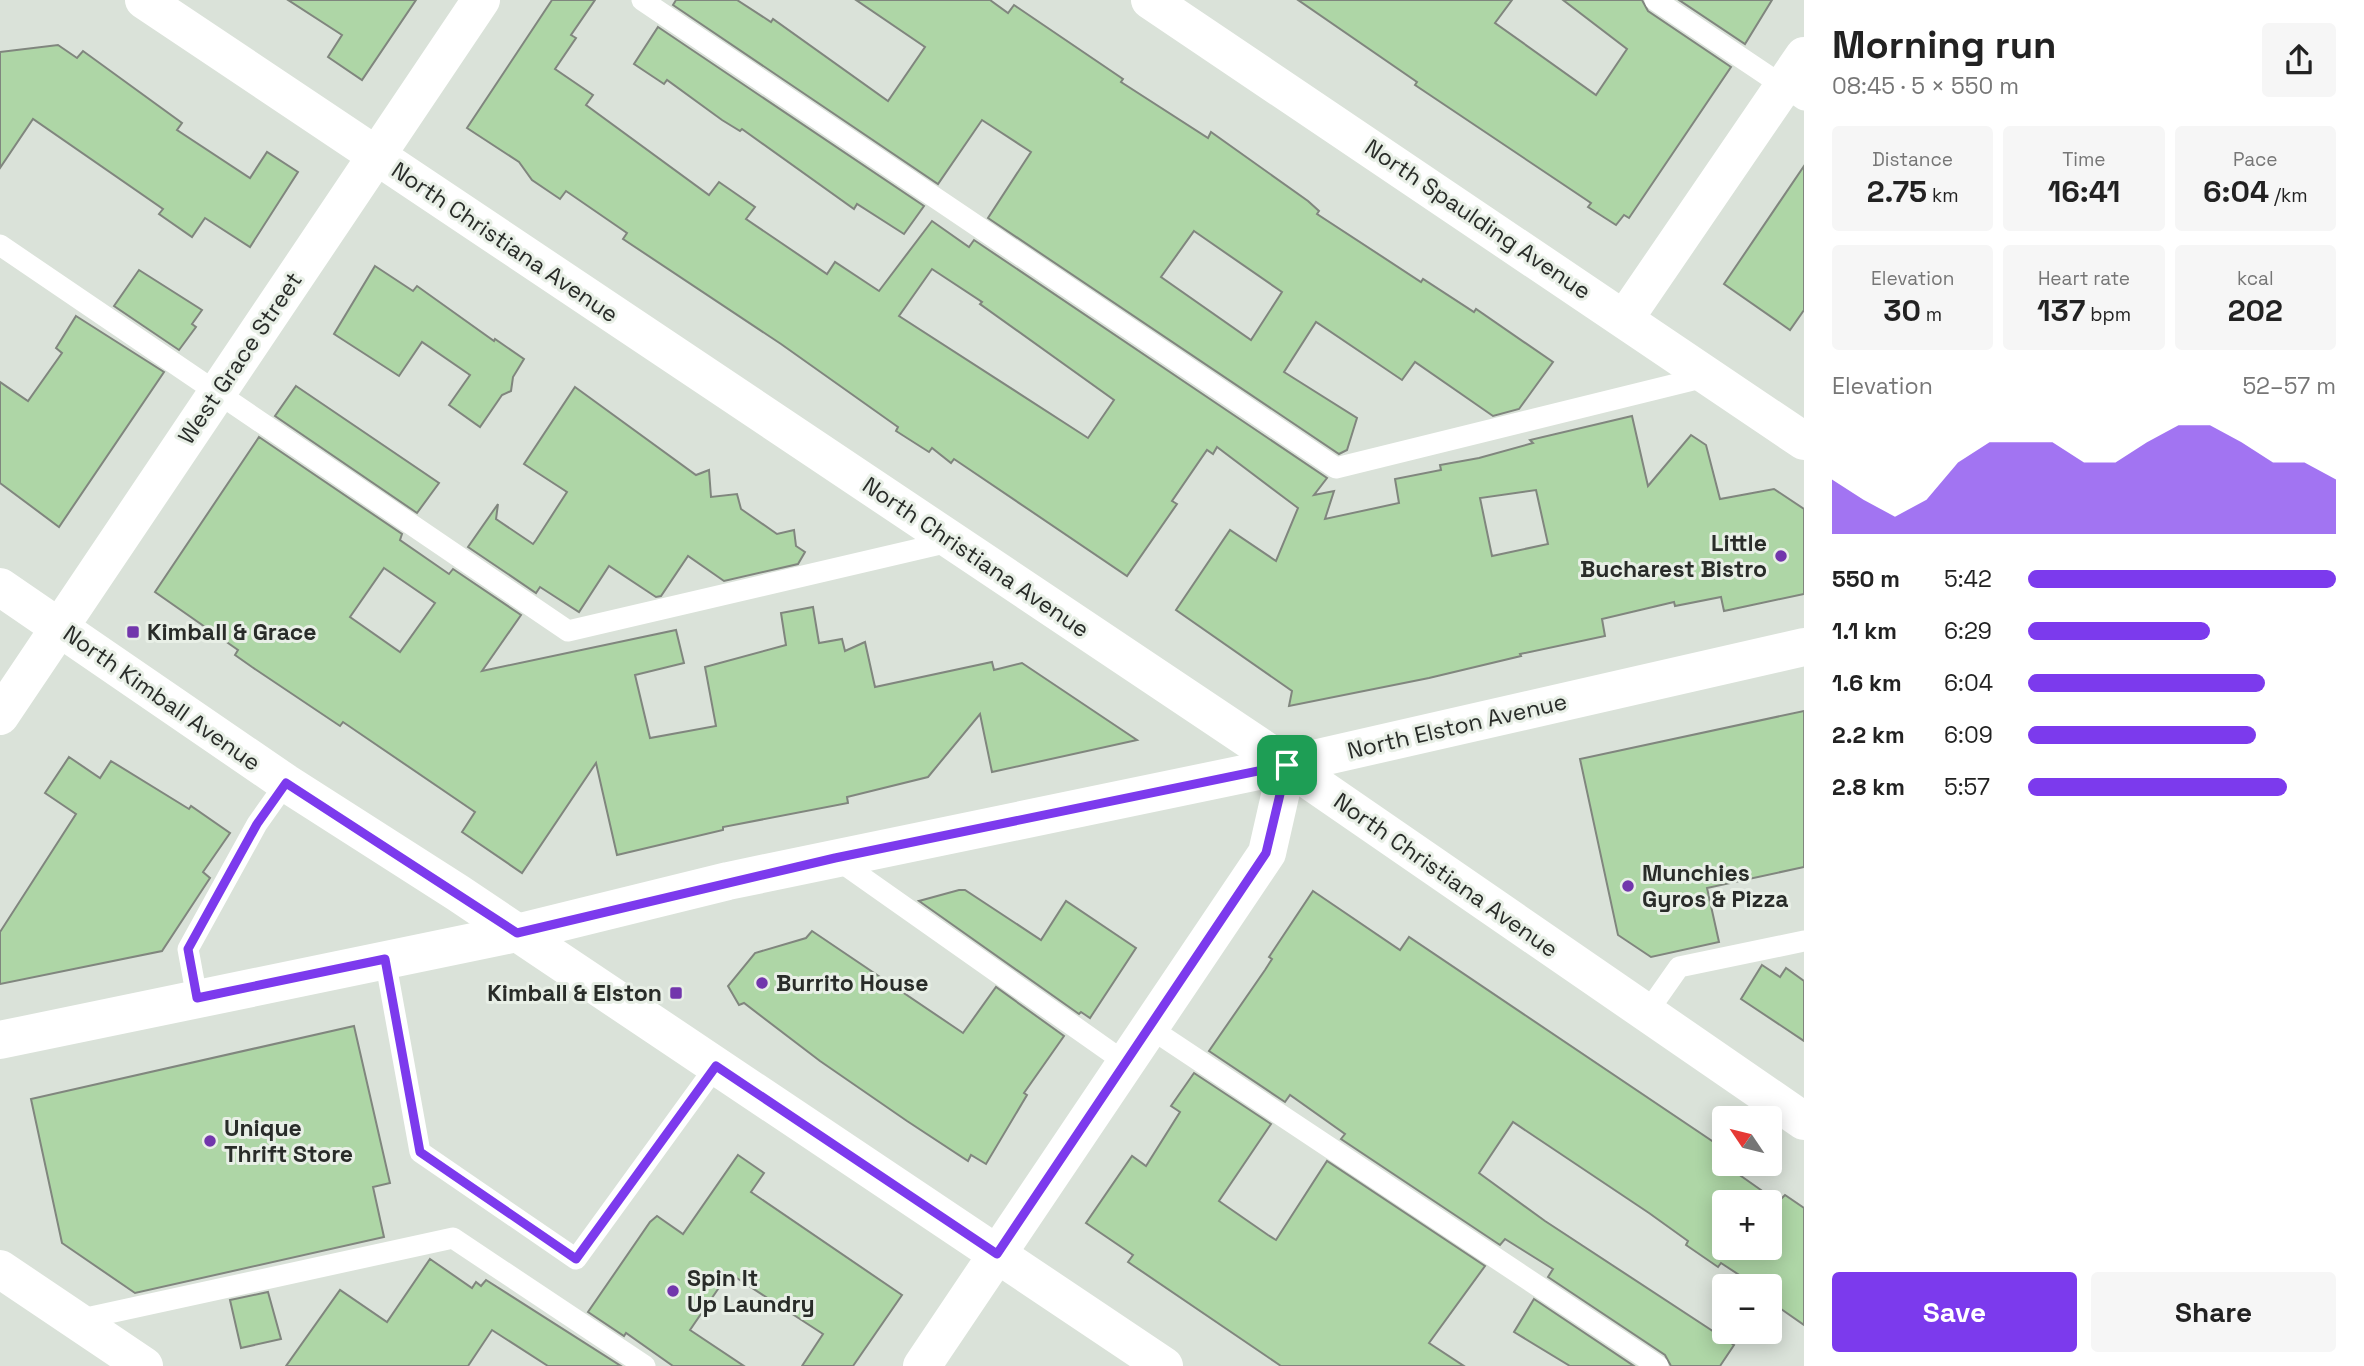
<!DOCTYPE html>
<meta charset="utf-8">
<style>
:root{--surface:#fff;--page:#f6f6f6;--text:#222;--muted:#767676;--accent:#7c3aed}
body{margin:0;font-family:"Space Grotesk",sans-serif;background:var(--page);color:var(--text);height:100vh;display:flex;flex-direction:column;font-size:26px;white-space:nowrap}
*{box-sizing:border-box;margin:0}
p{font-size:23px;color:var(--muted)}
.icon{flex:none;width:38px;height:38px;fill:none;stroke:currentColor;stroke-width:2;stroke-linecap:round;stroke-linejoin:round}
.map{position:relative;flex:1;overflow:hidden}
.sheet{display:flex;flex-direction:column;background:var(--surface);width:560px}
.sheet>*{flex:none}
.needle{width:46px;rotate:305deg}
.controls{position:absolute;left:1712px;top:1106px;display:grid;gap:14px}
.controls a{display:grid;place-items:center;width:70px;height:70px;border-radius:7px;background:var(--surface);box-shadow:0 4px 18px #0003;font-size:35px}
.pin{position:absolute;display:grid;place-items:center;width:60px;height:60px;color:#fff;margin:-30px;border-radius:14px;box-shadow:0 4px 10px #0006}
.round{display:grid;place-items:center;flex:none;width:74px;height:74px;border-radius:7px;background:var(--page)}
.summary{display:flex;align-items:center;justify-content:space-between;height:119px;padding:0 28px}
h1{font-size:38px;font-weight:700;line-height:52px}
.figures{display:grid;grid-template-columns:repeat(3,1fr);gap:10px;height:119px;padding:7px 28px}
.figures div{display:grid;align-content:center;border-radius:7px;background:var(--page);text-align:center}
.figures b{font-size:30px;font-weight:700}
.figures small{font-size:19px;font-weight:400}
.figures p{font-size:19px}
.chart{height:196px;padding:14px 28px}
.chart p{display:flex;justify-content:space-between}
.chart svg{width:100%;height:126px;margin-top:7px;fill:var(--accent);opacity:.7}
.button{display:flex;gap:14px;margin-top:auto;padding:14px 28px}
.button a{flex:1;height:80px;border-radius:7px;background:var(--accent);color:#fff;font-size:28px;font-weight:700;line-height:80px;text-align:center}
.button a+a{background:var(--page);color:var(--text)}
ul{padding:0 28px;list-style:none;font-size:23px}
li{display:grid;grid-template-columns:112px 84px 1fr;align-items:center;height:52px}
li i{height:18px;border-radius:9px;background:var(--accent)}
main{display:flex;flex:1;min-height:0}
.map>svg:first-child{display:block}
.building{fill:#aed6a6;stroke:#80867e;stroke-width:2;fill-rule:evenodd}
.lines{fill:none;stroke-linecap:round;stroke-linejoin:round}
.lane{stroke:#fff;stroke-width:21}
.street{stroke:#fff;stroke-width:38}
.secondary{stroke:#fff;stroke-width:38}
.route-casing{stroke:#fff;stroke-width:14}
.route{stroke:#7c3aed;stroke-width:9}
.poi-dot{fill:#7236ac;stroke:#e8efe6;stroke-width:2.5}
.labels{text-anchor:middle;dominant-baseline:central;stroke-width:6;stroke-linejoin:round;paint-order:stroke}
.street-label{font-size:23px;fill:#292c29;stroke:#e8efe6}
.poi-label{font-size:23px;font-weight:bold;fill:#292c29;stroke:#e8efe6;text-anchor:start}
</style>
<main>
<div class="map">
<svg width="1804" height="1366" viewBox="0 0 1804 1366">
<rect width="100%" height="100%" fill="#dae2d9"/>
<g class="building">
<path d="M288,0H416L362,80L328,57L342,35Z"/>
<path d="M552,0H595L571,35L576,38L555,69L593,95L586,105L709,195L719,182L755,207L746,219L827,274L835,262L879,291L932,221L969,247L974,240L1327,478L1314,495L1334,491L1325,519L1399,503L1395,479L1441,470L1440,465L1479,458L1533,443L1530,440L1632,416L1648,486L1691,435L1706,445L1720,499L1774,489L1804,509V594L1724,611L1721,597L1675,606L1674,602L1602,619L1605,636L1520,654L1521,656L1429,678L1289,706L1292,691L1176,610L1230,530L1276,561L1298,508L1217,447L1213,454L1207,450L1172,501L1177,504L1127,576L954,459L951,463L932,448L929,452L896,431L898,427L781,344L623,239L627,233L566,191L560,199L532,180L519,162L467,128ZM932,269L982,302L980,304L1114,400L1088,438L899,316ZM1536,490L1548,544L1492,556L1480,498Z"/>
<path d="M676,0H737L771,22L773,19L888,101L925,47L856,0H990L1008,13L1014,5L1123,79L1121,82L1208,138L1211,132L1308,201L1319,211L1317,214L1421,282L1423,279L1474,312L1476,309L1553,362L1519,409L1493,416L1415,362L1402,380L1316,322L1284,372L1357,418L1347,450L1339,454L988,218L1031,152L982,120L938,184L673,5ZM1194,231L1282,292L1251,340L1161,277Z"/>
<path d="M1298,0H1512L1495,23L1596,95L1627,49L1563,0H1642L1648,11L1731,67L1629,218L1624,215L1616,225L1588,207L1591,203L1415,85L1417,82Z"/>
<path d="M1679,0H1772L1745,44Z"/>
<path d="M658,27L924,206L904,234L857,204L854,209L742,129L740,131L722,120L667,80L664,84L634,64Z"/>
<path d="M58,45L77,58L83,51L182,123L177,130L250,178L267,152L298,172L250,247L205,218L192,237L159,214L163,209L33,119L0,168V52Z"/>
<path d="M1804,166V310L1790,330L1724,284Z"/>
<path d="M375,266L413,291L417,286L494,341L495,339L524,359L513,377L511,391L502,395L480,427L449,405L470,375L422,342L399,376L334,334Z"/>
<path d="M139,270L202,310L192,324L196,327L179,350L114,306Z"/>
<path d="M76,316L164,372L59,527L0,483V382L28,401L62,353L56,348Z"/>
<path d="M296,386L439,483L417,513L275,416Z"/>
<path d="M575,387L696,475L709,470L711,497L737,494L741,509L777,534L794,530L796,546L805,552L798,564L724,581L688,556L661,596L656,597L609,566L579,612L540,587L536,593L468,547L498,504L496,519L533,544L536,540L567,492L524,464Z"/>
<path d="M259,437L402,534L400,540L449,574L453,569L521,615L482,671L676,630L684,663L635,675L650,738L716,726L705,667L786,645L781,613L813,607L819,643L842,639L845,651L865,642L875,687L992,662L994,670L1022,663L1137,740L992,772L980,714L928,777L847,797L848,803L723,827V830L617,855L596,763L522,873L462,832L475,812L343,722L340,726L252,667L235,655L238,650L155,592ZM384,568L435,603L400,652L350,617Z"/>
<path d="M1804,711V867L1707,888L1719,942L1651,957L1618,935L1580,759Z"/>
<path d="M69,757L100,778L111,761L189,809L191,806L230,833L203,872L210,878L162,951L0,984V932L76,814L45,793Z"/>
<path d="M959,890H965L1041,940L1066,901L1136,948L1090,1018L1081,1012L1079,1014L919,901Z"/>
<path d="M1313,891L1400,950L1409,937L1724,1149V1164L1778,1202L1785,1195L1804,1208V1325L1771,1302L1773,1298L1769,1295V1286H1756L1721,1263L1718,1267L1686,1245L1688,1241L1649,1213L1513,1122L1479,1173L1545,1221L1734,1345L1720,1366H1671L1665,1355L1548,1277L1553,1269L1505,1239L1500,1245L1341,1139L1345,1134L1290,1095L1285,1102L1209,1051L1265,970L1272,959L1269,957ZM1724,1202H1769V1248H1724Z"/>
<path d="M812,931L963,1033L996,987L1064,1036L1024,1093L1027,1095L986,1164L971,1155L968,1161L907,1121L820,1061L744,1003L739,1005L728,986L755,953L806,938Z"/>
<path d="M1762,965L1780,977L1786,968L1804,981V1041L1741,999Z"/>
<path d="M354,1026L390,1183L373,1187L384,1237L135,1293L62,1243L31,1099Z"/>
<path d="M1194,1073L1271,1124L1219,1201L1268,1235L1276,1240L1327,1161L1485,1266L1429,1343L1464,1366H1281L1128,1262L1133,1255L1086,1223L1132,1156L1146,1166L1180,1112L1171,1106Z"/>
<path d="M738,1155L764,1173L751,1192L902,1295L853,1366H802L823,1334L729,1273L690,1330L744,1366H673L626,1333L624,1336L588,1312L650,1222L657,1216L683,1234Z"/>
<path d="M430,1259L472,1288L476,1282L481,1286L486,1280L621,1366H548L492,1330L468,1366H286L340,1290L387,1322Z"/>
<path d="M268,1292L281,1339L241,1348L230,1300Z"/>
<path d="M1534,1299L1634,1366H1570L1514,1332Z"/>
</g>
<g class="lines">
<g class="lane">
<path d="M642,0L1336,468L1709,376"/>
<path d="M1655,0L1804,100"/>
<path d="M0,245L568,631L953,541"/>
<path d="M835,858L1126,1063"/>
<path d="M385,959L420,1152L576,1259L716,1066"/>
<path d="M197,998L188,949L257,824L286,783"/>
<path d="M1646,1014L1679,967L1804,941"/>
<path d="M1150,1028L1658,1366"/>
<path d="M77,1320L453,1238L645,1366"/>
</g>
<g class="street">
<path d="M144,0L1287,765L1804,1121"/>
<path d="M1150,0L1804,441"/>
<path d="M1625,318L1804,56"/>
<path d="M0,716L481,0"/>
<path d="M0,1269L144,1366"/>
<path d="M922,1366L1267,853L1287,765"/>
</g>
<g class="secondary">
<path d="M0,587L286,783L458,893L1164,1366"/>
<path d="M0,1040L517,933L728,881L1287,765L1804,647"/>
</g>
</g>
<g class="lines">
<g class="route-casing">
<path id="route" d="M1287,765L1266,853L997,1254L716,1066L576,1259L420,1152L385,959L197,998L188,949L257,824L286,783L517,933L835,858Z"/>
</g>
<use href="#route" class="route"/>
</g>
<g class="poi-dot">
<circle cx="1781" cy="556" r="7"/>
<rect x="126" y="625" width="14" height="14" rx="3.5"/>
<circle cx="1628" cy="886" r="7"/>
<circle cx="762" cy="983" r="7"/>
<rect x="669" y="986" width="14" height="14" rx="3.5"/>
<circle cx="210" cy="1141" r="7"/>
<circle cx="673" cy="1291" r="7"/>
</g>
<g class="labels">
<g class="street-label">
<text transform="translate(1478 219) rotate(34)">North Spaulding Avenue</text>
<text transform="translate(505 242) rotate(34)">North Christiana Avenue</text>
<text transform="translate(240 358) rotate(-56)">West Grace Street</text>
<text transform="translate(976 557) rotate(34)">North Christiana Avenue</text>
<text transform="translate(162 698) rotate(35)">North Kimball Avenue</text>
<text transform="translate(1457 726) rotate(-13)">North Elston Avenue</text>
<text transform="translate(1446 875) rotate(35)">North Christiana Avenue</text>
</g>
<g class="poi-label">
<text x="1767" y="543" text-anchor="end">Little<tspan x="1767" dy="26">Bucharest Bistro</tspan></text>
<text x="147" y="632">Kimball &amp; Grace</text>
<text x="1642" y="873">Munchies<tspan x="1642" dy="26">Gyros &amp; Pizza</tspan></text>
<text x="776" y="983">Burrito House</text>
<text x="662" y="993" text-anchor="end">Kimball &amp; Elston</text>
<text x="224" y="1128">Unique<tspan x="224" dy="26">Thrift Store</tspan></text>
<text x="687" y="1278">Spin It<tspan x="687" dy="26">Up Laundry</tspan></text>
</g>
</g>
</svg>
<div class="controls">
<a><svg class="needle" viewBox="-14 -14 28 28"><path d="M0-13l5 13h-10z" fill="#e53935"/><path d="M0 13l5-13h-10z" fill="#767676"/></svg></a>
<a>+</a>
<a>−</a>
</div>
<div class="pin" style="left:1287px;top:765px;background:#1e9e55"><svg class="icon" aria-label="arrive" viewBox="0 0 24 24"><path d="M6 21V4h12l-3 4 3 4H6"/></svg></div>
</div>
<section class="sheet">
<div class="summary"><div><h1>Morning run</h1><p>08:45 · 5 × 550 m</p></div><a class="round"><svg class="icon" aria-label="share" viewBox="0 0 24 24"><path d="M12 15V3M7 8l5-5 5 5M5 13v7h14v-7"/></svg></a></div>
<div class="figures">
<div><p>Distance</p><b>2.75<small> km</small></b></div>
<div><p>Time</p><b>16:41</b></div>
<div><p>Pace</p><b>6:04<small> /km</small></b></div>
</div>
<div class="figures">
<div><p>Elevation</p><b>30<small> m</small></b></div>
<div><p>Heart rate</p><b>137<small> bpm</small></b></div>
<div><p>kcal</p><b>202</b></div>
</div>
<div class="chart"><p><span>Elevation</span>52–57 m</p>
<svg viewBox="0 0 160 44" preserveAspectRatio="none"><path d="M0 44V25L10 32L20 38L30 32L40 19L50 12L60 12L70 12L80 19L90 19L100 12L110 6L120 6L130 12L140 19L150 19L160 25V44z"/></svg>
</div>
<ul>
<li><b>550 m</b>5:42<i style="width:100%"></i></li>
<li><b>1.1 km</b>6:29<i style="width:59%"></i></li>
<li><b>1.6 km</b>6:04<i style="width:77%"></i></li>
<li><b>2.2 km</b>6:09<i style="width:74%"></i></li>
<li><b>2.8 km</b>5:57<i style="width:84%"></i></li>
</ul>
<div class="button"><a>Save</a><a>Share</a></div>
</section>
</main>
